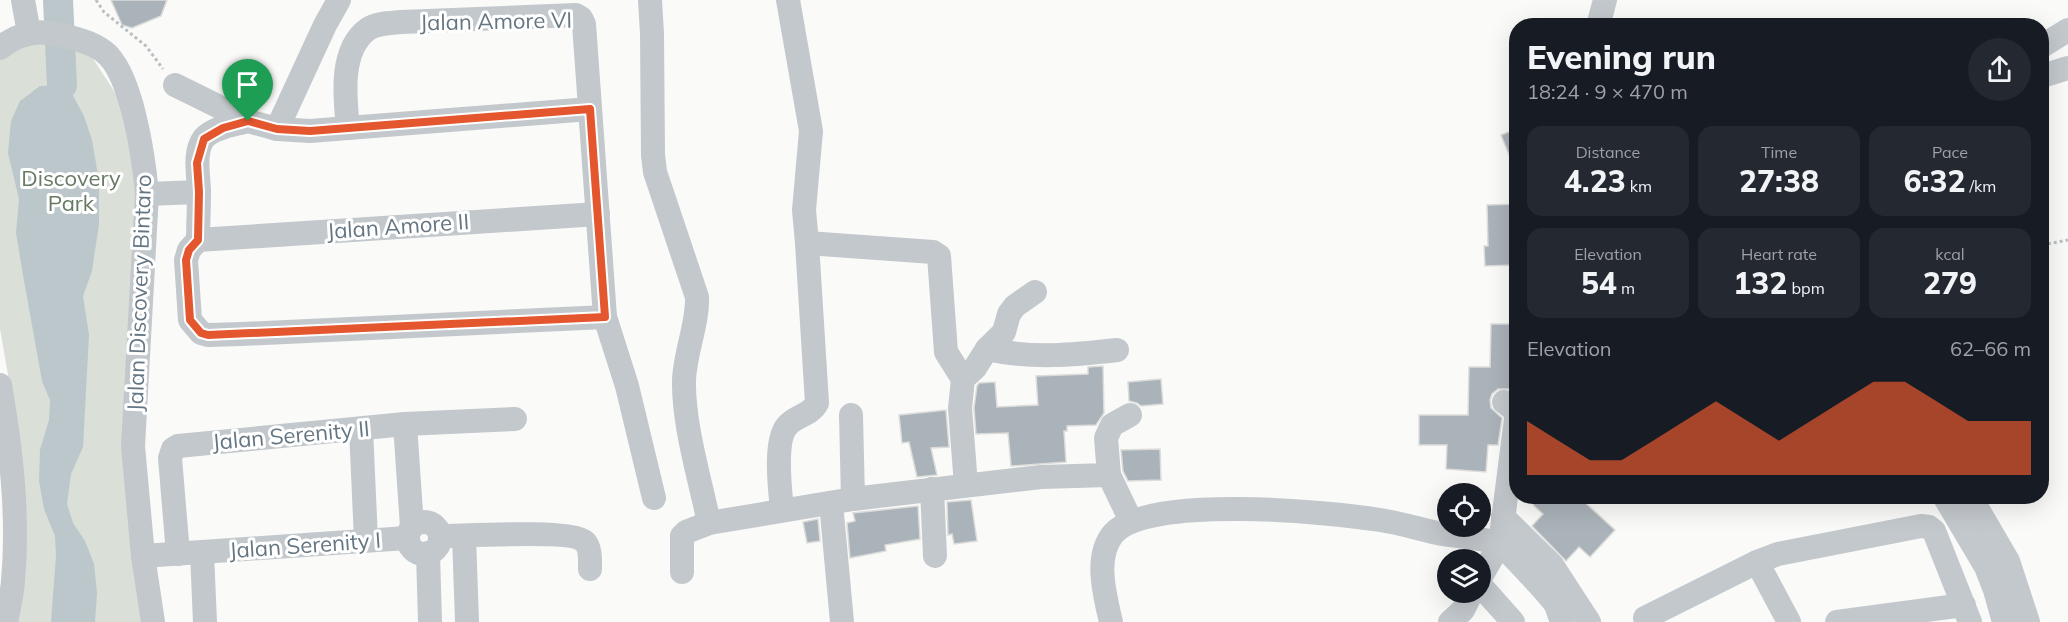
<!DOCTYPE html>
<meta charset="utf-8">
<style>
:root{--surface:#171b24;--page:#242831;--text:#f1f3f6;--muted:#9ea1a6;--accent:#e4572e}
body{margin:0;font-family:Mulish,sans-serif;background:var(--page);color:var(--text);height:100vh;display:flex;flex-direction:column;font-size:22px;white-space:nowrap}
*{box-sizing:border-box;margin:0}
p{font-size:20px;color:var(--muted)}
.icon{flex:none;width:33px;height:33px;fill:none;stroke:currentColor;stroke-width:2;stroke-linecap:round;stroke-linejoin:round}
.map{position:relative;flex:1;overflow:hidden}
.side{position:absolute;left:1509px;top:18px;width:540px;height:486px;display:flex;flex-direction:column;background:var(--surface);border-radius:24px;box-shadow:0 6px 24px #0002}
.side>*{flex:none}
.tools{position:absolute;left:1437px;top:483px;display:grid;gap:12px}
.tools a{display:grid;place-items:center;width:54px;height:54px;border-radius:50%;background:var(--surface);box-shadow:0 6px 24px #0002;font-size:30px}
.pin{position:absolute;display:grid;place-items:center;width:51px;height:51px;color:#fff;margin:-62px -26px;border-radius:50% 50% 50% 0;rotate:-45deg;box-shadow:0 0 6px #0007}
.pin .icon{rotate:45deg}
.round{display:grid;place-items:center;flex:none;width:63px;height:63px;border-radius:32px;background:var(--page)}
.head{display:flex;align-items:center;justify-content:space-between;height:102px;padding:0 18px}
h1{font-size:33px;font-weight:800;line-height:45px}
.figures{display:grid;grid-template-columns:repeat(3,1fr);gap:9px;height:102px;padding:6px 18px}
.figures div{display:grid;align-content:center;border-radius:15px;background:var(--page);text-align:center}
.figures b{font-size:30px;font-weight:800}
.figures small{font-size:16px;font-weight:400}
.figures p{font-size:16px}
.chart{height:168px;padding:12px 18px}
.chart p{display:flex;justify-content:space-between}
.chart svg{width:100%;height:108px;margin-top:6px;fill:var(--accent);opacity:.7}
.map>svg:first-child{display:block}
.green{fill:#dadfd7}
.water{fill:#bbc7cb}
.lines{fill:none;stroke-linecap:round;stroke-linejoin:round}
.river{stroke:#bbc7cb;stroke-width:30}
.building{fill:#aab3b9;stroke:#dcdcda;stroke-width:1.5}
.path{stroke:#bbbfc2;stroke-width:3;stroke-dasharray:3 3;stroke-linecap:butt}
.minor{stroke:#c3c8cc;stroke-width:24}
.route-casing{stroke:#fff;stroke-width:12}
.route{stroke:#e4572e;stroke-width:8}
.labels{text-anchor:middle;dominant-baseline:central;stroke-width:6;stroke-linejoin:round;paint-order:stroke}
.street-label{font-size:22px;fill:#657683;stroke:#fff}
.park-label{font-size:22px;fill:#687a64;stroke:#fff}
</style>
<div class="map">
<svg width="2068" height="622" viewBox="0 0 2068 622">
<rect width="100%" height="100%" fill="#fafaf8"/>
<path class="green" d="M47,38L92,57L125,108L141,175L147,622H15L17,426L0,329V60L15,46Z"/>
<path class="water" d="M62,85L71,92L84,116L92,140L99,181V224L92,271L83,296L89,335L83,447L71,474L67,504L73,523L85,541L94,564L97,593L95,622H51L56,556L55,536L44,509L39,481L40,450L49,420L50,400L42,381L23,275L16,233L19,199L8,153L11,121L20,101L40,86Z"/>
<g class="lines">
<path class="river" d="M58,0L62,85"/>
</g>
<g class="building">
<path d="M111,0H167L161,16L132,28L122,25Z"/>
<path d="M1516,129V172L1501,135Z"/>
<path d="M1516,204V265L1485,266L1484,246H1488L1487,205Z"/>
<path d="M1491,324H1516L1515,352H1510V389H1498L1492,394L1490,400L1491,408L1502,418L1498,445H1488L1486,472L1446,469L1447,445H1419V415H1468L1469,367H1490Z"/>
<path d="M1103,366L1104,413L1096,425L1067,426V431H1064L1066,462L1011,466L1008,433L976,434L974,408L977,386L979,383L995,382L997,407L1038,405L1036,376L1088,374V367Z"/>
<path d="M1161,379L1163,404L1141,406L1137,403L1129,401L1128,382Z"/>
<path d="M946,410L949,447L931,448L937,475L917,477L909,442L902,443L899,415Z"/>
<path d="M1160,449L1161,480L1128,481L1123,471L1121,450Z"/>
<path d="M1540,496H1578L1615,530L1590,557L1579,547L1566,561L1532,526L1543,514L1533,505Z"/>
<path d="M971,500L977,541L954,544L952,534L948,535L947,502Z"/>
<path d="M918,506L920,539L885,545L886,551L850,558L847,523L855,521L853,513Z"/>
<path d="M818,519L820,541L807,543L803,522Z"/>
</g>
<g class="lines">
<g class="path">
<path d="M96,0L104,12L146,46L163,69"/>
<path d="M2042,245L2068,240"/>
</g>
<g class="minor">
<path d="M23,0L29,33"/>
<path d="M650,0L652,34L653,155L655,172L697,297C698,324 685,352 684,380C683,424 700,479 709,523"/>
<path d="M788,0L811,131L804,210L807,243L933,252L939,256L946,352L963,379"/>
<path d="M1598,26L1605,0"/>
<path d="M2042,46L2068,30"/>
<path d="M0,48C18,33 38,29 60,35C74,38 91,42 103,51C132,71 144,160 147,194L133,446L143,556L153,622"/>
<path d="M2042,76L2068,68"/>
<path d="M175,85L248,121L277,129L310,131L590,109"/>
<path d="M248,121C234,125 214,127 204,138C193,153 199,176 199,193C199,209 198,225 198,240L189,250L186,260L190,320L201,333L208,335L242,334L605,317"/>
<path d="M348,128C345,98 339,50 368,29C377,23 390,23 401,22L576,15L581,18L584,24L605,317L627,386L654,498"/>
<path d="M277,129L325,25L339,0"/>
<path d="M147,194L199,192"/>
<path d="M198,240L598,214"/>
<path d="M987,349C1031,359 1074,355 1117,350"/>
<path d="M0,385C11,449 19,516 13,581C12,594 9,608 6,622"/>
<path d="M1504,402L1516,411"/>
<path d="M851,415L853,499"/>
<path d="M405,424L412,527"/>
<path d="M361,429L366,540"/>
<path d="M1109,475L1131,521"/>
<path d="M966,485L960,408L963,379L975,368L987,349L1004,332L1009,314L1015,306L1035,292"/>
<path d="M932,489L935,556"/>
<path d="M1944,496L1986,567L1995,590L2004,622"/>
<path d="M1970,496L2008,561L2028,622"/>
<path d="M831,503L842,622"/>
<path d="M782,510C780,490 774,441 787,426C795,416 811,415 817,403L807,243"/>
<path d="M1503,517L1552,565L1589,622"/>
<circle cx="424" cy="538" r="16"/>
<path d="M440,536C463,536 573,529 585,542C591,548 590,562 590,569"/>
<path d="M464,536L467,622"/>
<path d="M202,553L205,622"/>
<path d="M428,553L430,622"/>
<path d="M178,554L170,458L173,449L178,446L405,424L515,419"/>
<path d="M143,556L407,538"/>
<path d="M682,572V536L686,532L709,523L853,499L1041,477L1109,475L1106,438L1112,425L1130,415"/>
<path d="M1480,578L1500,544L1516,419"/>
<path d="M1480,585L1513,622"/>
<path d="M1645,618L1757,562"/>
<path d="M1111,622C1105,596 1094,557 1113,534C1146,494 1330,512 1380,520C1401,523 1422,530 1442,534C1454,536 1492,539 1500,545C1507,549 1551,597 1556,605C1558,610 1560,617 1562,622"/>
<path d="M1450,622L1463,610L1472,592"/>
<path d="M1789,622L1757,562L1778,554L1921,526L1929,527L1934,531L1970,622"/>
<path d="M1837,622L1964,605"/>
</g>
</g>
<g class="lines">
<g class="route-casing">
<path id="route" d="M590,109L605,317L208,335L201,333L190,320L186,260L189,250L198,240L199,192L197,163L204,139L223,128L248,121L277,129L310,131Z"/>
</g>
<use href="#route" class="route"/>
</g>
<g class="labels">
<g class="street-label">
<text transform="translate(496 21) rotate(-1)">Jalan Amore VI</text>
<text transform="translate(398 226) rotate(-4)">Jalan Amore II</text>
<text transform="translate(139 293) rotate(-88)">Jalan Discovery Bintaro</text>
<text transform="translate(291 435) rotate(-5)">Jalan Serenity II</text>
<text transform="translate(305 545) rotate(-4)">Jalan Serenity I</text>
</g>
<g class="park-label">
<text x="71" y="178">Discovery<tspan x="71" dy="25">Park</tspan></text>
</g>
</g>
</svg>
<div class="tools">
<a><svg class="icon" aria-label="locate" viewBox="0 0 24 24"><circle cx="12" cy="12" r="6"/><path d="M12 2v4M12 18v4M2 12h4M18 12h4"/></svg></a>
<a><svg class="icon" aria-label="layers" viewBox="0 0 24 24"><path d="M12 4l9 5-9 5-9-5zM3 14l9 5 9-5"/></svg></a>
</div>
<div class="pin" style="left:248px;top:121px;background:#1e9e55"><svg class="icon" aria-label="arrive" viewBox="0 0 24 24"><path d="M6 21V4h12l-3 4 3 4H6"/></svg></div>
<section class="side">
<div class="head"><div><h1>Evening run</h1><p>18:24 · 9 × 470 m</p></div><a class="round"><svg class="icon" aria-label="share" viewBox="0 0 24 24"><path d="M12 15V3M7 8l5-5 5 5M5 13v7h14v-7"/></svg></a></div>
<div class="figures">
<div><p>Distance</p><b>4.23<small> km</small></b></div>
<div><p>Time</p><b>27:38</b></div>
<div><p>Pace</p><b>6:32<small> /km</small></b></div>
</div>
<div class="figures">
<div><p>Elevation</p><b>54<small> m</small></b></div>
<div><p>Heart rate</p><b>132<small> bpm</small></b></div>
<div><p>kcal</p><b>279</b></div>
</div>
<div class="chart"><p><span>Elevation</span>62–66 m</p>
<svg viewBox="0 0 160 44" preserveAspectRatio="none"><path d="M0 44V22L10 30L20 38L30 38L40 30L50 22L60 14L70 22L80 30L90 22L100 14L110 6L120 6L130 14L140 22L150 22L160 22V44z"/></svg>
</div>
</section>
</div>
